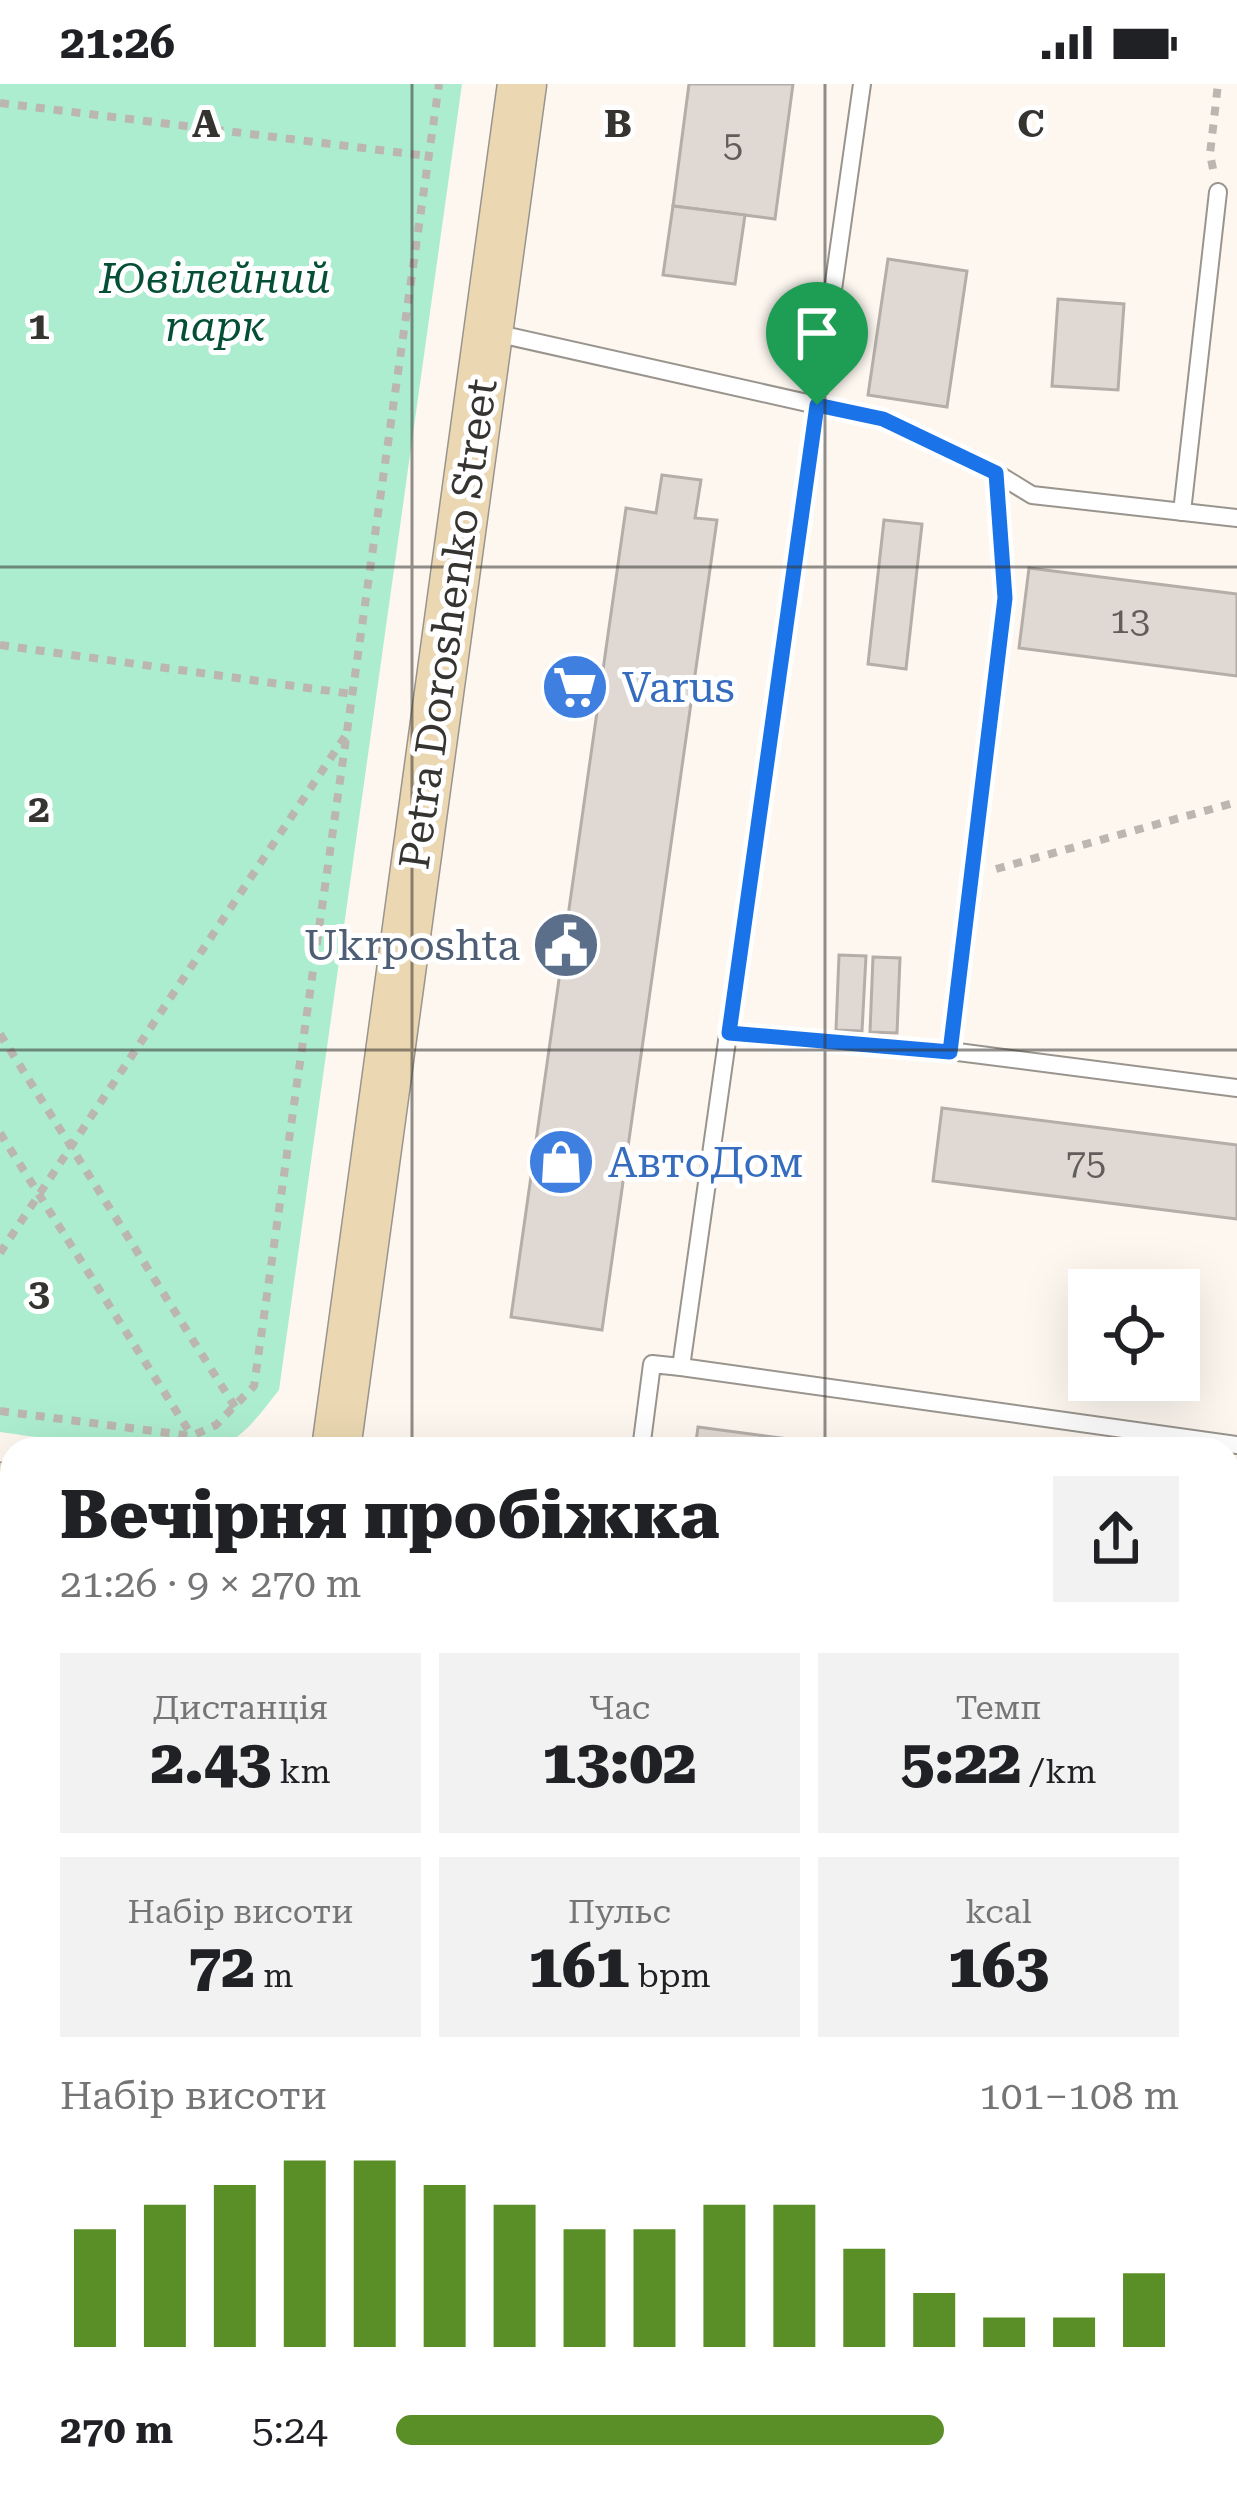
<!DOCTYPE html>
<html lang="uk">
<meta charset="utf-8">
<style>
:root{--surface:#fff;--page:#f2f2f2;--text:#202124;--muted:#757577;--accent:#5a8e26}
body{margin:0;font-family:"Roboto Serif",serif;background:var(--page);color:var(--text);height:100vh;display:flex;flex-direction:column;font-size:45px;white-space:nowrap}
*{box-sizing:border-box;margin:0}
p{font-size:39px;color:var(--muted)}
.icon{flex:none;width:66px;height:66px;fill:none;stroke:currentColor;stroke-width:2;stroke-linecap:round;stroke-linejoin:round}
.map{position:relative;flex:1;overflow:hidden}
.side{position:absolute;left:0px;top:1353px;width:1239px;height:1065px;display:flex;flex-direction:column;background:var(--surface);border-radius:36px 36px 0 0;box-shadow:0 12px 48px #0002}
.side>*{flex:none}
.fabs{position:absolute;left:1068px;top:1185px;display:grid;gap:24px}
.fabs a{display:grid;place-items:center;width:132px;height:132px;border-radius:0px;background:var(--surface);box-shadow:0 12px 48px #0002;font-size:60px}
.pin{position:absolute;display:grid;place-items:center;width:102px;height:102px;color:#fff;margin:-123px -51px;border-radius:50% 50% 50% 0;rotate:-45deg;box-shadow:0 0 12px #0007}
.pin .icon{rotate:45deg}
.round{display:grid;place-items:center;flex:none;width:126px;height:126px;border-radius:0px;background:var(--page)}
.overview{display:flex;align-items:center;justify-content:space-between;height:204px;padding:0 60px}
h1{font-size:66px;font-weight:800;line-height:90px}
.metrics{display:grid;grid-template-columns:repeat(3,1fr);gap:18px;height:204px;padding:12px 60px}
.metrics div{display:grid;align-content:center;border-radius:0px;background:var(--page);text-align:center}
.metrics b{font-size:60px;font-weight:800}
.metrics small{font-size:33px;font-weight:400}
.metrics p{font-size:33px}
.chart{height:336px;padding:24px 60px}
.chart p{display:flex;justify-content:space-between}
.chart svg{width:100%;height:216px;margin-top:12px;stroke:var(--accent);stroke-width:6}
ul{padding:0 60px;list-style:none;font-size:39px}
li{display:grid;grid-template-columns:192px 144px 1fr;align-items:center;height:90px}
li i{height:30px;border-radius:15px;background:var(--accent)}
.status{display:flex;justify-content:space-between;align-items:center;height:84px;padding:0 60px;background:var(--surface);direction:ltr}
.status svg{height:33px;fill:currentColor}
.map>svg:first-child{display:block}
.built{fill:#f7ecde}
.green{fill:#adedcf}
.building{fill:#e0d9d3;stroke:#b4ada8;stroke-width:3}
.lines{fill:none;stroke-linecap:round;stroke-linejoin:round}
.service-casing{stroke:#99948d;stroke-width:20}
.tertiary-casing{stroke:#99948d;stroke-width:45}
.secondary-casing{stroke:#99948d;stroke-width:51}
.path{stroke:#bbb6b0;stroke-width:8;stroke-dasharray:9 9;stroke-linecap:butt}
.service{stroke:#fff;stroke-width:16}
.tertiary{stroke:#fff;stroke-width:42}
.secondary{stroke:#ebd8b2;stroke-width:48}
.tram{stroke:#66635f;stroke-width:3}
.route-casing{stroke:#fff;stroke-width:24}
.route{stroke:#1a73e8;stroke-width:15}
.grid{fill:none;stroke:#363431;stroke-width:3;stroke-opacity:0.55}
.labels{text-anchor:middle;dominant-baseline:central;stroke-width:10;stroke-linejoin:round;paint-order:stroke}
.number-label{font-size:36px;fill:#605d5a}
.park-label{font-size:42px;font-style:italic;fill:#054f37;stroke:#fff}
.street-label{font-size:42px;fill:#363431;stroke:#fff}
.shop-label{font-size:42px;fill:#366cbe;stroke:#fff;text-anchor:start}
.service-label{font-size:42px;fill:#4e5e75;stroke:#fff;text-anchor:end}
.grid-label{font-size:39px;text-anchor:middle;font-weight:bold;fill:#363431;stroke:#fff;stroke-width:10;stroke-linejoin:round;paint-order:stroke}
</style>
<div class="status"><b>21:26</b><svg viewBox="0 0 49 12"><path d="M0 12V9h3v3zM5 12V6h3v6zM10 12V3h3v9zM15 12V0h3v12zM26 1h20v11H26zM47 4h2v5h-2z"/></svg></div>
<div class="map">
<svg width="1237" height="2416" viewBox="0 0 1237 2416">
<rect width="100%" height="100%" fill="#fdf7f0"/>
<g class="built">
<path d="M0,1474L12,1476V2406H17L16,2416H0Z"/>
<path d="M1227,2054L1237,2057V2416H857L855,2406H1227Z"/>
</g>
<g class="green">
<path d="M0,0H462L279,1306C263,1326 249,1347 226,1360C191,1379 45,1354 0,1348Z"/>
<path d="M17,2406H451L452,2416H16Z"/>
</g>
<g class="building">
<path d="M689,0H793L775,135L673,122Z"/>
<path d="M673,122L745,131L735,200L663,191Z"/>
<path d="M888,175L967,187L947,323L868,311Z"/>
<path d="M1058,215L1124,220L1118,306L1052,302Z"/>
<path d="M662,391L701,396L695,434L717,436L602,1246L511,1233L626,424L656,429Z"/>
<path d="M884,436L922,440L906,585L868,580Z"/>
<path d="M1029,484L1237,510V592L1019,564Z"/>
<path d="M839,871L866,872L862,947L836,946Z"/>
<path d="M873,873L900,874L897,949L870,948Z"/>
<path d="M942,1024L1237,1061V1135L933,1097Z"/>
<path d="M698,1343L864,1365H695Z"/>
<path d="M1227,1413L1237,1415V1491L1227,1490Z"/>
<path d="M0,1692L12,1693V1778L0,1777Z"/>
<path d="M1227,1774L1237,1777V1858L1227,1856Z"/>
<path d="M1231,2112L1237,2144V2344L1227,2346V2113Z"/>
</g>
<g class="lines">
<g class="service-casing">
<g id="service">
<path d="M862,0L681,1283L1237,1361"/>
<path d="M495,249L883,336L996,389L1032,411L1237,434"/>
<path d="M996,389L1005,513L950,967L1237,1004"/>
<path d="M1182,428L1218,108"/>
<path d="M729,949L950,967"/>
<path d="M641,1365L652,1280L681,1283"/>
<path d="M1227,1949L1237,1952"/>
<path d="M795,2406L797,2416"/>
</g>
</g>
<g class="tertiary-casing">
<path id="tertiary" d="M451,2406L452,2416"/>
</g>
<g class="secondary-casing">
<g id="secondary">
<path d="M336,1365L522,0"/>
<path d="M0,1403L12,1404"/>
<path d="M0,1474L12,1476"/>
<path d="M1227,1570L1237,1571"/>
<path d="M1227,1646L1237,1647"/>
</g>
</g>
<g class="path">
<path d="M0,19L428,72"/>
<path d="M1213,85L1210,70L1218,0"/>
<path d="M0,561L352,610"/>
<path d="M996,785L1237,718"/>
<path d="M0,950L235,1323"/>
<path d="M0,1049L192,1352"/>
<path d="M0,1169L346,651"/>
<path d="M0,1327L192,1352L216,1341L254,1302L439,0"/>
</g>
<use href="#service" class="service"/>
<use href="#tertiary" class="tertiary"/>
<use href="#secondary" class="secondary"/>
<g class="tram">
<path d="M0,1436L12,1438"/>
<path d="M0,1456L12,1458"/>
<path d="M1227,1607L1237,1608"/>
<path d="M1227,1629L1237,1631"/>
</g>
</g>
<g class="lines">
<g class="route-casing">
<path id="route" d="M817,321L883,335L996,389L1005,514L950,968L729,949Z"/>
</g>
<use href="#route" class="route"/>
</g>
<path class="grid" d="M412,0V1365M825,0V1365M0,483H1237M0,966H1237M0,1450H12M1227,1450H1237M0,1933H12M1227,1933H1237M412,2406V2416M825,2406V2416"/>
<defs>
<g id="supermarket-disc" transform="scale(3.45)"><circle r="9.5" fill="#3f7fe0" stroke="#fff"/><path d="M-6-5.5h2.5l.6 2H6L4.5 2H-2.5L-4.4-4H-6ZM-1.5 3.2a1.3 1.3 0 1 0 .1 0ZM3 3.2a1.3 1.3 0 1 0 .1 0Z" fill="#fff"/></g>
<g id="civic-disc" transform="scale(3.45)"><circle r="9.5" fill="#5c6f8a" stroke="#fff"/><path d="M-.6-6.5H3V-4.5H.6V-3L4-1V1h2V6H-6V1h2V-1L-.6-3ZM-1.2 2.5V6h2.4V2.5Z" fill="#fff"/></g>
<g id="shop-disc" transform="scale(3.45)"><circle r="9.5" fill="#3f7fe0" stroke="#fff"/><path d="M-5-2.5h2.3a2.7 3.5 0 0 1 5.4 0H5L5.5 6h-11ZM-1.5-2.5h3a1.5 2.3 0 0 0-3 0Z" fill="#fff"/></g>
</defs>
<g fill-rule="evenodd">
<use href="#supermarket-disc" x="575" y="603"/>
<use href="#civic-disc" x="566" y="861"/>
<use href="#shop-disc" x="561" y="1078"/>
</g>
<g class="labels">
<g class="number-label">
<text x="733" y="61">5</text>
<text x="1130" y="537">13</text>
<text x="1086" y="1079">75</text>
</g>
<g class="park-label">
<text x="215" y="194">Ювілейний<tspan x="215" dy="48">парк</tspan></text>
</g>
<g class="street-label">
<text transform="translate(448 540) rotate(-82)">Petra Doroshenko Street</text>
</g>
<g class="shop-label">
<text x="622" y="603">Varus</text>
<text x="608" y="1078">АвтоДом</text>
</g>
<g class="service-label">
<text x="520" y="861">Ukrposhta</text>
</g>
</g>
<g class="grid-label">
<text x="206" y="53">A</text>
<text x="618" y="53">B</text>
<text x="1031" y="53">C</text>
<text x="39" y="255">1</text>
<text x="39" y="738">2</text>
<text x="39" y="1222">3</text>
</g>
</svg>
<div class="fabs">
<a><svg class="icon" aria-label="locate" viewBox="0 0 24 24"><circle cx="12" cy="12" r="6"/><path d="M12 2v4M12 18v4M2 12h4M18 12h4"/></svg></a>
</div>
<div class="pin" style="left:817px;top:321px;background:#1e9e55"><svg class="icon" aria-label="arrive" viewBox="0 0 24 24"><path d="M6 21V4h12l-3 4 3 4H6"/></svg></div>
<section class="side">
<div class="overview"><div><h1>Вечірня пробіжка</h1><p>21:26 · 9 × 270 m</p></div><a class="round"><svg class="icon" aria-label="share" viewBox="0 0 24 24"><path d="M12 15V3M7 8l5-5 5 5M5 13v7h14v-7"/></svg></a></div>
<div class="metrics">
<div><p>Дистанція</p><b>2.43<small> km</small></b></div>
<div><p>Час</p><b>13:02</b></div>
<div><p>Темп</p><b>5:22<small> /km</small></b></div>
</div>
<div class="metrics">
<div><p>Набір висоти</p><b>72<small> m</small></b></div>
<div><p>Пульс</p><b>161<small> bpm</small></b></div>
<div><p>kcal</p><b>163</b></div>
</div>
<div class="chart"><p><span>Набір висоти</span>101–108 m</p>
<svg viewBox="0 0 160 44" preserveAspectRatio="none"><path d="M5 44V20M15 44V15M25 44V11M35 44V6M45 44V6M55 44V11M65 44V15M75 44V20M85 44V20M95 44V15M105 44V15M115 44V24M125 44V33M135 44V38M145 44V38M155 44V29"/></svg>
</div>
<ul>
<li><b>270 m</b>5:24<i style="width:70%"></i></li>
</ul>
</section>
</div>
